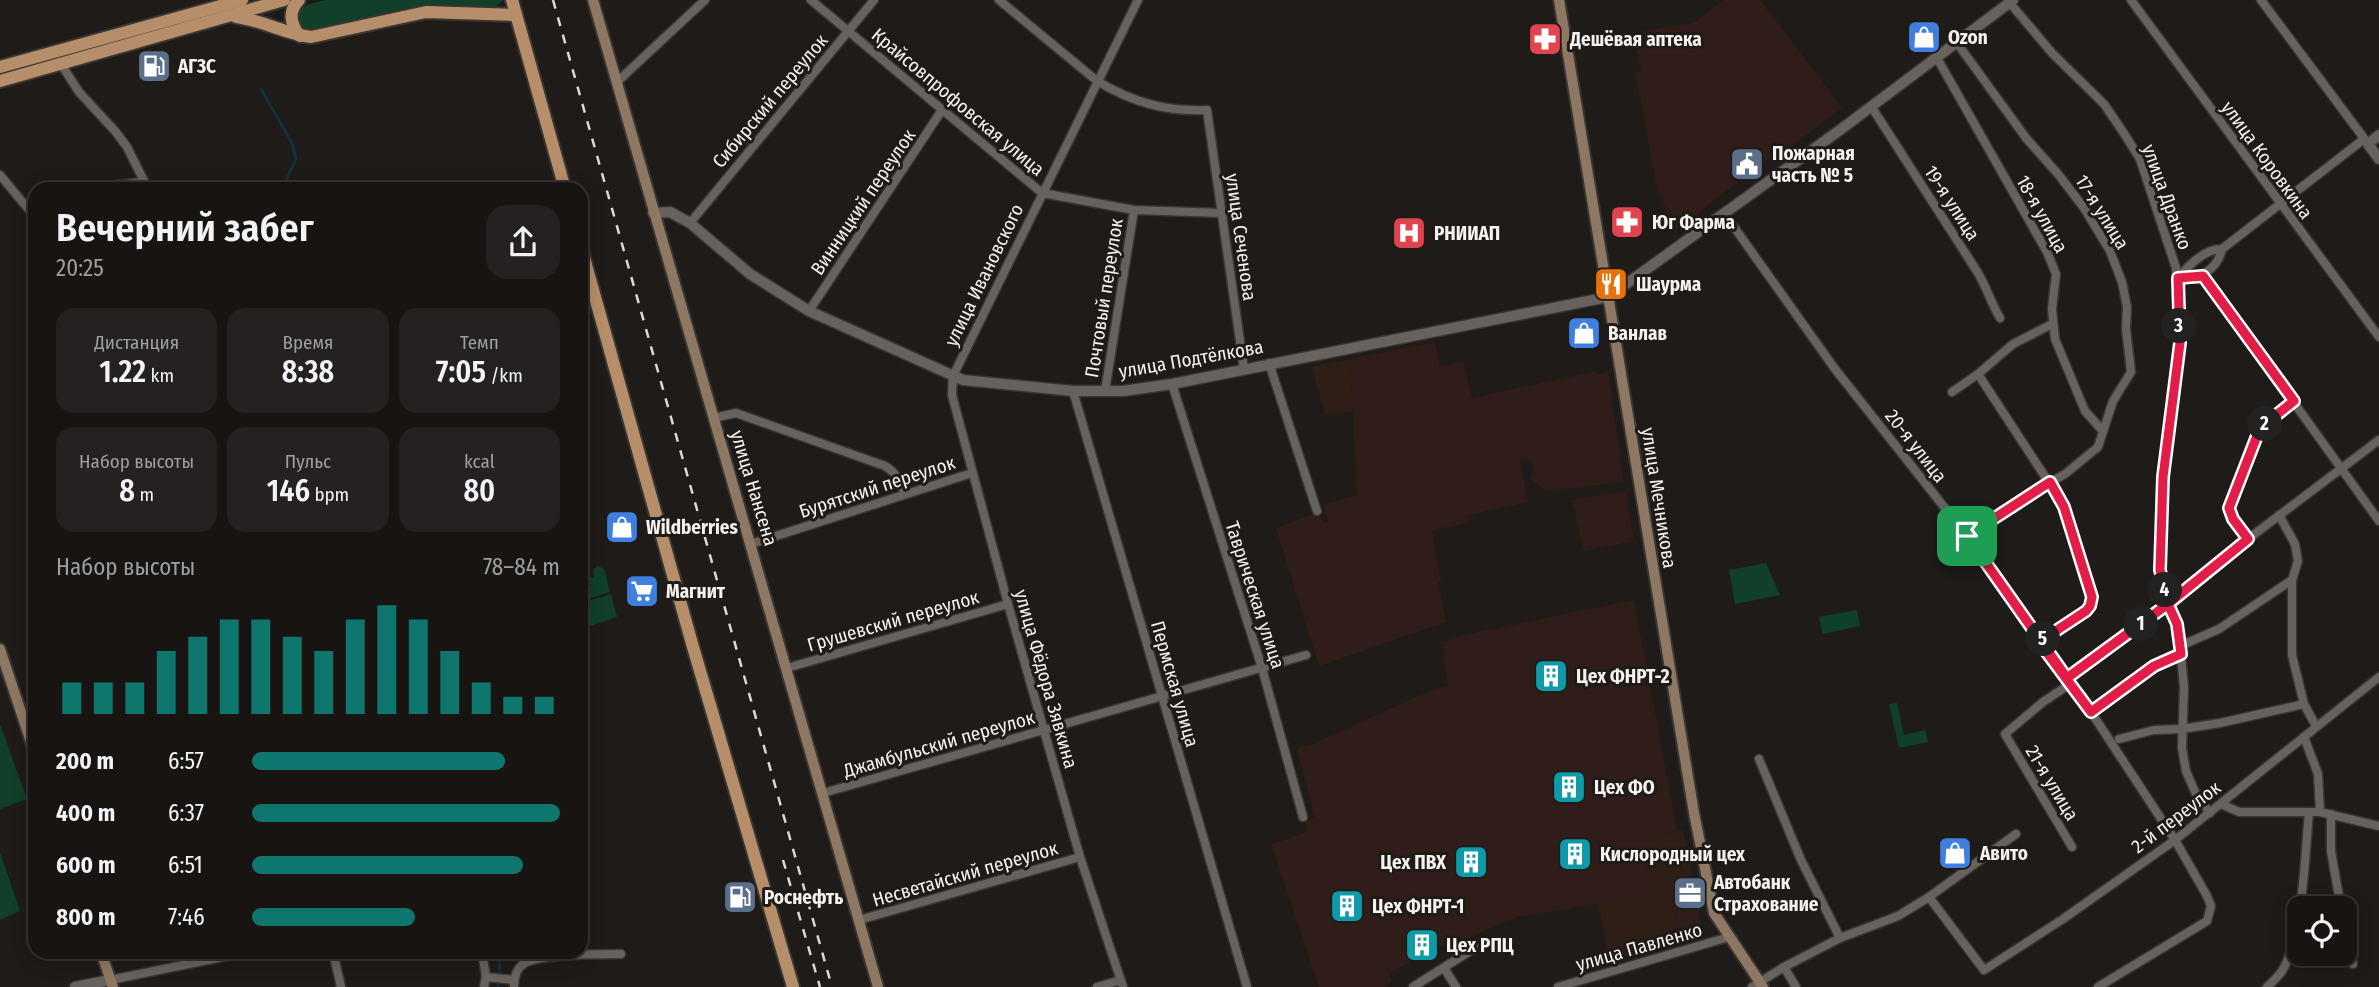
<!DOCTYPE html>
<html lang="ru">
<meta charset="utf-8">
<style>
:root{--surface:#171412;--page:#242120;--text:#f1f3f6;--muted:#9e9e9f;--line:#363332;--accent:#0f766e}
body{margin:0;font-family:"Fira Sans Condensed",sans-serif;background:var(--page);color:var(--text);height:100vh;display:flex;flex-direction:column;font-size:26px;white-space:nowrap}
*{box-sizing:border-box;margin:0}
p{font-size:23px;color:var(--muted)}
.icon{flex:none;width:38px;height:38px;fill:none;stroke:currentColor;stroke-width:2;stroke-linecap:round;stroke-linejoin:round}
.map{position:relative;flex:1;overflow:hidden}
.panel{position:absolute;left:28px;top:182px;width:560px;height:777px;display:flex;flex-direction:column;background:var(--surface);border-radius:21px;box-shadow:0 4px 18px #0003,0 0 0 2px var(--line)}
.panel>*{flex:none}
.fabs{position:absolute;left:2287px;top:896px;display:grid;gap:14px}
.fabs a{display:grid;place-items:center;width:70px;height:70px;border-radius:14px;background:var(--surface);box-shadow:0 4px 18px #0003,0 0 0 2px var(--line);font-size:35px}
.pin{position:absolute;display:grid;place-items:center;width:60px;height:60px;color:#fff;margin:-30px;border-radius:14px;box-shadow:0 4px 10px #0006}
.km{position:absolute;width:35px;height:35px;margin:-18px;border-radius:50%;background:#222;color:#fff;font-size:19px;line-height:35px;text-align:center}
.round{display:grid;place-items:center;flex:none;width:74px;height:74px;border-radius:21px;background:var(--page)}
.headline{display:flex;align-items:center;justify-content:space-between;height:119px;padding:0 28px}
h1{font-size:38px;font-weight:600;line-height:52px}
.metrics{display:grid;grid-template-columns:repeat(3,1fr);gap:10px;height:119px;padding:7px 28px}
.metrics div{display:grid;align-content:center;border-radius:18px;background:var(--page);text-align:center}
.metrics b{font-size:30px;font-weight:600}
.metrics small{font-size:19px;font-weight:400}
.metrics p{font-size:19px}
.chart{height:196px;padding:14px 28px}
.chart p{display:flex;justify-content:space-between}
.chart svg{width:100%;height:126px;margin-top:7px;stroke:var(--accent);stroke-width:6}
ul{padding:0 28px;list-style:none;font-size:23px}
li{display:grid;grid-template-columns:112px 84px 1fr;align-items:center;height:52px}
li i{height:18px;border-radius:9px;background:var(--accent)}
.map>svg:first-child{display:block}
.commercial{fill:#2f1e16}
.industrial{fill:#301d1a}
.green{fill:#104029}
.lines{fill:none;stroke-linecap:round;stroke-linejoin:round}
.stream{stroke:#0f3444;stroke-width:2.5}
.minor-casing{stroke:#383533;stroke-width:11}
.tertiary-casing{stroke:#383533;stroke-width:13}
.secondary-casing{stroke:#383533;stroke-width:14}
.primary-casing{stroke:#383533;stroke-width:16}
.minor{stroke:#67625e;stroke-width:8}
.tertiary{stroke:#67625e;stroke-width:10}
.secondary{stroke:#8e7863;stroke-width:10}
.primary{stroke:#b68e69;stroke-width:12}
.rail{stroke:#dbd8d6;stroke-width:2.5;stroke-dasharray:9 9;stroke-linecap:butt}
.route-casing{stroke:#fff;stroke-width:14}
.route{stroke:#e11d48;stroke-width:9}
.labels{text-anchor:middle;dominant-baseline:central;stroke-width:6;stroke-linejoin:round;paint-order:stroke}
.poi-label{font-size:19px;font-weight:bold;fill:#f5f2f0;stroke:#1f1b18;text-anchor:start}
.street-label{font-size:19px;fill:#f5f2f0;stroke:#1f1b18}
</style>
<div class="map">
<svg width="2379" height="987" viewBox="0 0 2379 987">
<rect width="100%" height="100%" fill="#1f1b18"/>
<g class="commercial">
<path d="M1350,359L1353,411L1325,415L1312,367Z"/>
<path d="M1683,830L1693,880L1677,884L1676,928L1668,931L1669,942L1610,961L1598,904L1624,899L1640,843L1652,837Z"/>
</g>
<g class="industrial">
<path d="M1724,0H1760L1842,108L1783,153L1780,150L1673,232L1661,195L1658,194L1636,76V73L1641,71L1636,44L1639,42L1637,32L1694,23Z"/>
<path d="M1435,342L1440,366L1463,362L1472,398L1596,371L1597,374L1608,372L1624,482L1546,491L1530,478L1534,470L1531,460L1520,461L1528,502L1468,515L1469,523L1432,530L1441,581L1438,582L1446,622L1319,666L1276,528L1313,514H1320L1323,522L1328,521L1323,505L1357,495L1350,359Z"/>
<path d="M1626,491L1634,541L1584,551L1572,500Z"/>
<path d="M1634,600L1677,831L1652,837L1640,843L1650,891L1624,896V899L1598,904L1517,917L1489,928L1458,944L1455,939L1389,973L1392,982L1383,987H1319L1271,844L1297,836L1308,830L1305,822L1315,817L1297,749L1315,743L1436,688L1448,686L1442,642L1449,641V638Z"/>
<path d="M1693,880L1702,931L1684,937L1682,927L1676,928L1677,883Z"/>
</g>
<g class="green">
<path d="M326,0H503L495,7L485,9L438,5L422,6L313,31L302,29L295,16C300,4 315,3 326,0Z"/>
<path d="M1766,563L1780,595L1735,604L1729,570Z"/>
<path d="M598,566L604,569L610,592L581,601V583L583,588L591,586L589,578L594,577L593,569Z"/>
<path d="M611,594L617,617L581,629V603Z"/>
<path d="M1857,610L1860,626L1823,634L1819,617Z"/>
<path d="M1897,703L1904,735L1925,730L1928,742L1899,748L1889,704Z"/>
<path d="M0,724L27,799L0,809Z"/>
<path d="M0,852L20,911L0,920Z"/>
</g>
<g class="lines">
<g class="stream">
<path d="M261,89L292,143L296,159L282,189"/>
<path d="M498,987L500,964L498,952"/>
</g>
<g class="minor-casing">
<g id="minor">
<path d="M811,0L1042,193L1134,210L1221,213"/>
<path d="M999,0L1097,81C1132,102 1166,112 1207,110L1244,369"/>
<path d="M2131,0L2379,337"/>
<path d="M2261,0L2366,141"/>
<path d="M2009,2L2052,53L2104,104L2125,135L2140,159L2176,268L2180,343L2163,477L2160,570L2168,605L2177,624L2180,646L2184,687L2182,748L2186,771L2196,794L2210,813"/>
<path d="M1957,43L2026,138L2058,174L2084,208L2110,251L2122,282L2127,307L2126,329L2131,372L2113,401L2098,447L2065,474L2026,496L1967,536"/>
<path d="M1937,58L2047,252L2056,274L2052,309L2055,339L2085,411L2102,430"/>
<path d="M61,64L79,92L115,131L127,147L148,189"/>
<path d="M617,82L705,0"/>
<path d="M1871,106L1978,273C1987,288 1991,303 2000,318"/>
<path d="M0,175L35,217"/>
<path d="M81,189L143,182"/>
<path d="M1724,213L1835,369L1967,536L2039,642L2091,712L2175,840L2207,896L2211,906L2207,921L2098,987"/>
<path d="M690,223L874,0"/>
<path d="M2203,276L2379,521"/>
<path d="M2178,278C2188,266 2206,248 2222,249L2364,139"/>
<path d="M2178,278C2199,279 2217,271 2222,249"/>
<path d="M809,311L942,110"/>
<path d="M1269,363L1317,511"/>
<path d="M1978,374L2057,495L2064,507L2082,571L2092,598L2090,606L2086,611L2039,642"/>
<path d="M1172,384L1262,668L1303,817"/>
<path d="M1073,391L1247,987"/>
<path d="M1105,391L1134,210"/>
<path d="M1952,392L1978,374L2013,344L2052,324"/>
<path d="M713,418L736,413L885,466C897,473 900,482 905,494"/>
<path d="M2279,515L2295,544L2298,561L2292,580V655L2304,704L2316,726"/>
<path d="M2248,539L2233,519L2229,508L2260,428L2294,401"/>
<path d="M751,544L972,473"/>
<path d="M2180,646L2219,629L2292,580"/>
<path d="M787,668L1008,604"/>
<path d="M2067,678L2168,605L2248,539L2379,440"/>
<path d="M2070,684L2043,702L2005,734L2072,847"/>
<path d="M2091,712L2154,666L2181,654"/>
<path d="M23,718L35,714"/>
<path d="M2304,737L2318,774L2320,812"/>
<path d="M2119,739L2154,730L2181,729L2220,723L2304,704"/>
<path d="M1759,759L1801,860L1840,938"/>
<path d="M823,793L1306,655"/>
<path d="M2221,804L2239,812H2320L2379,826"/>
<path d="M2331,814V851L2341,908"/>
<path d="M1929,897L1984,970L2063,919L2175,840L2379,677"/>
<path d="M859,920L1080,857"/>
<path d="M2345,932L2353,964"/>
<path d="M333,952L341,987"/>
<path d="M482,952L486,977L484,987"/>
<path d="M1784,967L1796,987"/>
<path d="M1444,968L1456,987"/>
<path d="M486,977L514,980"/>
<path d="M110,980L247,952"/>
<path d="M514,987C514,977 516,968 525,963C542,954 600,954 621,954"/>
<path d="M1097,987L1121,980"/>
<path d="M1123,987L1080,857L1008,604L952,395L953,376L1138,0"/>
<path d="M1413,987L1481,944"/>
<path d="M1558,987L1729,937"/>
<path d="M1752,987L1784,967L1840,938L1898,916L1929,897L2016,834"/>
<path d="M2267,987C2272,982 2278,977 2282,971C2303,938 2305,853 2309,812"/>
</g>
</g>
<g class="tertiary-casing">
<g id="tertiary">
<path d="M2379,135L2368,144L2379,159"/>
<path d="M653,213L670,212L690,223L750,274L809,311L963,380L1073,391H1123L1172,384L1608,297L1840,130L2013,0"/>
<path d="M75,987L110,980"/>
</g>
</g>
<g class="secondary-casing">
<g id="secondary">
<path d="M593,0L878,987"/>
<path d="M1559,0L1694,813L1714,913L1763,987"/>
<path d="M0,649L35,754"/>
<path d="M101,952L113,987"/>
</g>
</g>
<g class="primary-casing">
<g id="primary">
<path d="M299,0C288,11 290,24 300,36"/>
<path d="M512,0L565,189"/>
<path d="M236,17C262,20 285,34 311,37L426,12L516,15"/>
<path d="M0,67L242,0"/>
<path d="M0,81L284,0"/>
<path d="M581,247L693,647L793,987"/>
</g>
</g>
<use href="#minor" class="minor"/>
<use href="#tertiary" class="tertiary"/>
<use href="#secondary" class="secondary"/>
<use href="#primary" class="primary"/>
<g class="rail">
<path d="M553,0L832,987"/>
<path d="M783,860L820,987"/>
</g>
</g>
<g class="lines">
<g class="route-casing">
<path id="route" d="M1967,536L2067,678L2168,604L2248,539L2233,519L2229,508L2260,428L2294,401L2203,276L2178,278L2180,343L2163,477L2160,570L2168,604L2177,624L2181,654L2154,666L2091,712L2039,642L2086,611L2090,606L2092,597L2064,507L2050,482L1967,536"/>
</g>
<use href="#route" class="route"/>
</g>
<defs>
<g id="shop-square" transform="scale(1.75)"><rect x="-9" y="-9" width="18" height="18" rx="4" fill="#3f7fe0" stroke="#1f1b18"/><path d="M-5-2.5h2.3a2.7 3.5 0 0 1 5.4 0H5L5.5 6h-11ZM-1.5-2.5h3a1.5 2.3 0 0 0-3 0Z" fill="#fff"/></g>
<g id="pharmacy-square" transform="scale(1.75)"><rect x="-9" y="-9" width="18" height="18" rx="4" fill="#e0444e" stroke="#1f1b18"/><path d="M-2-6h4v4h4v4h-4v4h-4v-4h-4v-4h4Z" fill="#fff"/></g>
<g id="fuel-square" transform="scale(1.75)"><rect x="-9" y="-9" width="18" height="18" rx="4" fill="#5c6f8a" stroke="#1f1b18"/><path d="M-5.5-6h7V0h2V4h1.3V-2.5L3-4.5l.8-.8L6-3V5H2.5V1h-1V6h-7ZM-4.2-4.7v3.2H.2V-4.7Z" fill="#fff"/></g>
<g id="civic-square" transform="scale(1.75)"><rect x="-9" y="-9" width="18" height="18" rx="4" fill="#5c6f8a" stroke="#1f1b18"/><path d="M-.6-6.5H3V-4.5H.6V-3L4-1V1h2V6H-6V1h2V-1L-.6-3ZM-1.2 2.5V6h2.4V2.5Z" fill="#fff"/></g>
<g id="hospital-square" transform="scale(1.75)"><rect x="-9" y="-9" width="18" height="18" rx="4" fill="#e0444e" stroke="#1f1b18"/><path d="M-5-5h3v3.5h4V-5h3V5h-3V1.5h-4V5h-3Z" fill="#fff"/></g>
<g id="restaurant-square" transform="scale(1.75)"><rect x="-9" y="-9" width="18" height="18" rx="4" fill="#e8710a" stroke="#1f1b18"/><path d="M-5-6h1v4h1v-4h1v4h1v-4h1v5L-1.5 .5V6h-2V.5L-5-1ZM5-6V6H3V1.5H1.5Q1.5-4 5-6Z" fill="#fff"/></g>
<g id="supermarket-square" transform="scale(1.75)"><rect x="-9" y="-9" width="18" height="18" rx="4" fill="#3f7fe0" stroke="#1f1b18"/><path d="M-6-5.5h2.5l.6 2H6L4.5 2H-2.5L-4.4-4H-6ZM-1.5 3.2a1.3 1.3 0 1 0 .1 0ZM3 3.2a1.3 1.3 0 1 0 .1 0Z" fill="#fff"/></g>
<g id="building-square" transform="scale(1.75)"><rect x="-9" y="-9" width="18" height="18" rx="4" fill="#0f9aa8" stroke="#1f1b18"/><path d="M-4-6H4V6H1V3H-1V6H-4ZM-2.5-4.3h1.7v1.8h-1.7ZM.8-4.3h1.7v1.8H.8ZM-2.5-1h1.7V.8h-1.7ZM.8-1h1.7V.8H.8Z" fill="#fff"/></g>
<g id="office-square" transform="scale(1.75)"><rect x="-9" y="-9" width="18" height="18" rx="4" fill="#5c6f8a" stroke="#1f1b18"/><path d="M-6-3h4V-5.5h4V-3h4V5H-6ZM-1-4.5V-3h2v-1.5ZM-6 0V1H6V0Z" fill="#fff"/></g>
</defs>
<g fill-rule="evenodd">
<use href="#shop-square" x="1924" y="37"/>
<use href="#pharmacy-square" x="1545" y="39"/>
<use href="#fuel-square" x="154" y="66"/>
<use href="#civic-square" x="1747" y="164"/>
<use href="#pharmacy-square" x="1627" y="222"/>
<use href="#hospital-square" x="1409" y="233"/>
<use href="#restaurant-square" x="1611" y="284"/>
<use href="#shop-square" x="1584" y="333"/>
<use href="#shop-square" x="622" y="527"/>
<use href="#supermarket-square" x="642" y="591"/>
<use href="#building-square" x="1551" y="676"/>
<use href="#building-square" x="1569" y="787"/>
<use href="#shop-square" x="1955" y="853"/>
<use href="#building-square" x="1575" y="854"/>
<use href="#building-square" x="1471" y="862"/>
<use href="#office-square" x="1690" y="893"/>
<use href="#fuel-square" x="740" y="897"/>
<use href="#building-square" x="1347" y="906"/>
<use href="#building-square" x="1422" y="945"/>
</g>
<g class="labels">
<g class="poi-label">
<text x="1948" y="37">Ozon</text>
<text x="1570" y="39">Дешёвая аптека</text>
<text x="178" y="66">АГЗС</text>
<text x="1772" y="153">Пожарная<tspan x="1772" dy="22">часть № 5</tspan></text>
<text x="1652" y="222">Юг Фарма</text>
<text x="1434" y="233">РНИИАП</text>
<text x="1636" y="284">Шаурма</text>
<text x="1608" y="333">Ванлав</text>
<text x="646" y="527">Wildberries</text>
<text x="666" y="591">Магнит</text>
<text x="1576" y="676">Цех ФНРТ-2</text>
<text x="1594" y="787">Цех ФО</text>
<text x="1980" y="853">Авито</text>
<text x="1600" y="854">Кислородный цех</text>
<text x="1446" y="862" text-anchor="end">Цех ПВХ</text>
<text x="1714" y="882">Автобанк<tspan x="1714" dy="22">Страхование</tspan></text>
<text x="764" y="897">Роснефть</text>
<text x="1372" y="906">Цех ФНРТ-1</text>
<text x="1446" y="945">Цех РПЦ</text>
</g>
<g class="street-label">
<text transform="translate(770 101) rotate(-50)">Сибирский переулок</text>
<text transform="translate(958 102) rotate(40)">Крайсовпрофовская улица</text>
<text transform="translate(2267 160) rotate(54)">улица Коровкина</text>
<text transform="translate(2167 197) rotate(70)">улица Дранко</text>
<text transform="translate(863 202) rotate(-56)">Винницкий переулок</text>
<text transform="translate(1952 203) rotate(57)">19-я улица</text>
<text transform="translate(2102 212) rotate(58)">17-я улица</text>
<text transform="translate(2042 214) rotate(61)">18-я улица</text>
<text transform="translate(1241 237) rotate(82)">улица Сеченова</text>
<text transform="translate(984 275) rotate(-64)">улица Ивановского</text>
<text transform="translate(1104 298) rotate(-81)">Почтовый переулок</text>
<text transform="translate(1191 359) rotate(-10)">улица Подтёлкова</text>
<text transform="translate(1916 446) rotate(52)">20-я улица</text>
<text transform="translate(877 487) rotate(-18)">Бурятский переулок</text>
<text transform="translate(754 488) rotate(73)">улица Нансена</text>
<text transform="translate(1659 498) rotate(81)">улица Мечникова</text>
<text transform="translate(1255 595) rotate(72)">Таврическая улица</text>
<text transform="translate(893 621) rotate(-16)">Грушевский переулок</text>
<text transform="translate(1046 679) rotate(74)">улица Фёдора Зявкина</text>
<text transform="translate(1175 684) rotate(74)">Пермская улица</text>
<text transform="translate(939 744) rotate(-16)">Джамбульский переулок</text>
<text transform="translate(2052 783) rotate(59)">21-я улица</text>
<text transform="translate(2176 817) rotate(-37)">2-й переулок</text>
<text transform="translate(965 874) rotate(-16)">Несветайский переулок</text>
<text transform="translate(1639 947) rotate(-16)">улица Павленко</text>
</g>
</g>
</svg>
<div class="fabs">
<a><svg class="icon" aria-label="locate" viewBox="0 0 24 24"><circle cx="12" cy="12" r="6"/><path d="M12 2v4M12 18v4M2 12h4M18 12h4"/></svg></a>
</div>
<div class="pin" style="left:1967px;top:536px;background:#1e9e55"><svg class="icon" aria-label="arrive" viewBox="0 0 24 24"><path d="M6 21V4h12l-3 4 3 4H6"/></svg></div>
<b class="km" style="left:2141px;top:624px">1</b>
<b class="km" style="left:2265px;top:424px">2</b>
<b class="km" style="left:2179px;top:326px">3</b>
<b class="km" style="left:2165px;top:590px">4</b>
<b class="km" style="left:2043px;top:639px">5</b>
<section class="panel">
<div class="headline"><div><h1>Вечерний забег</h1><p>20:25</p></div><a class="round"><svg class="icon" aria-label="share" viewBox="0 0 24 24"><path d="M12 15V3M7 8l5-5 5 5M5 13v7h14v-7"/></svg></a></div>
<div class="metrics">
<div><p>Дистанция</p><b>1.22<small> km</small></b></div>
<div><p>Время</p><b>8:38</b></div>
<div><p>Темп</p><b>7:05<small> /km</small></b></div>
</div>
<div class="metrics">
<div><p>Набор высоты</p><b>8<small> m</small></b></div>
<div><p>Пульс</p><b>146<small> bpm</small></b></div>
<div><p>kcal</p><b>80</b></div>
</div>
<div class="chart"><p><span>Набор высоты</span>78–84 m</p>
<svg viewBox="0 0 160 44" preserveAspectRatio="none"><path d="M5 44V33M15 44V33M25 44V33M35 44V22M45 44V17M55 44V11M65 44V11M75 44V17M85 44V22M95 44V11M105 44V6M115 44V11M125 44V22M135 44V33M145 44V38M155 44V38"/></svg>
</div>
<ul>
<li><b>200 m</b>6:57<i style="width:82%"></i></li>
<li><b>400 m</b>6:37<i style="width:100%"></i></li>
<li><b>600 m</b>6:51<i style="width:88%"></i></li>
<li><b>800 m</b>7:46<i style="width:53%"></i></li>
</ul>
</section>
</div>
